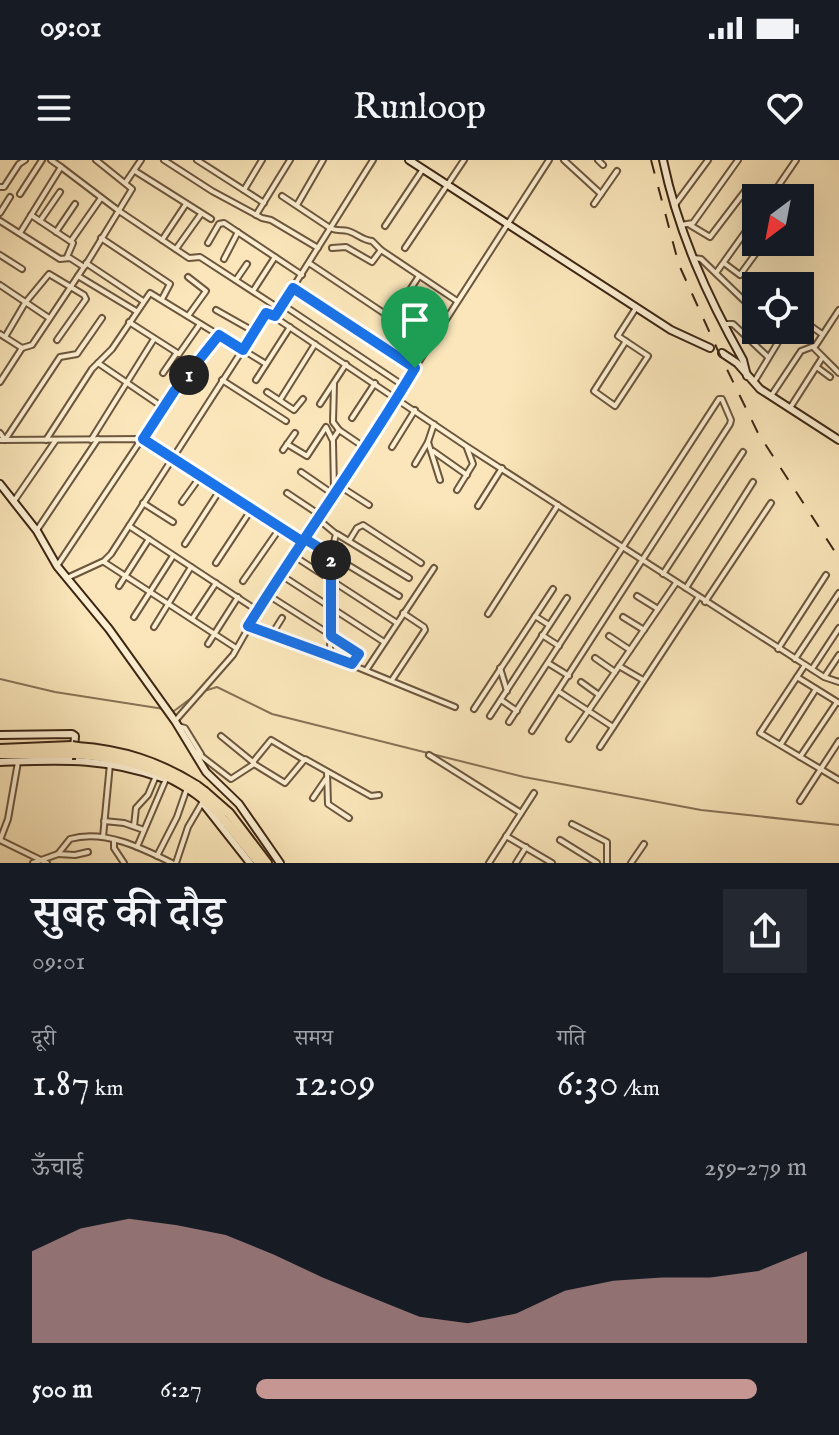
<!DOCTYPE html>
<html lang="hi">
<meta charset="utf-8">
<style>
:root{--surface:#171b24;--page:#242831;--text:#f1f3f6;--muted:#9ea1a6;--accent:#c59692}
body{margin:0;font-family:"IM FELL English","Noto Serif Devanagari",serif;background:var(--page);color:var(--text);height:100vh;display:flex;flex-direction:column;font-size:30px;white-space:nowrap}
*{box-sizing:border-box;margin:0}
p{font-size:26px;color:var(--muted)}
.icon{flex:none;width:44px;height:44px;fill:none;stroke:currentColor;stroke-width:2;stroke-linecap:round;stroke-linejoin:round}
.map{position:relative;height:703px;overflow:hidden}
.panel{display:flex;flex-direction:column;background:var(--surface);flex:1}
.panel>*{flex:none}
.needle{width:52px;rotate:212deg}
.tools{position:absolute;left:742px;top:24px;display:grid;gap:16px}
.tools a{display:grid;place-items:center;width:72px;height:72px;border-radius:0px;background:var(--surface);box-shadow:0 8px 32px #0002;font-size:40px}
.pin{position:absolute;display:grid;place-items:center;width:68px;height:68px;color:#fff;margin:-82px -34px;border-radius:50% 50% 50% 0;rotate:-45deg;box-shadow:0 0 8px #0007}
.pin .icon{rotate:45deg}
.km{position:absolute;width:40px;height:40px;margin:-20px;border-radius:50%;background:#222;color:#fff;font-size:22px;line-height:40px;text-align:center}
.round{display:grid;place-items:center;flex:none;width:84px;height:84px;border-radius:0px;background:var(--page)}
.head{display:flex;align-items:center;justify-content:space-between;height:136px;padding:0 32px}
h1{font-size:44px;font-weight:600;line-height:60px}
.stats{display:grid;grid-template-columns:repeat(3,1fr);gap:12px;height:136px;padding:8px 32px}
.stats div{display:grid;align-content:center}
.stats b{font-size:40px;font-weight:600}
.stats small{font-size:22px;font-weight:400}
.stats p{font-size:22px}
.chart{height:224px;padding:16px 32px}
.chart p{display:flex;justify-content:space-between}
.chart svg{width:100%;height:144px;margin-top:8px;fill:var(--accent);opacity:.7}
ul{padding:0 32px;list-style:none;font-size:26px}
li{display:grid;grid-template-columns:128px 96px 1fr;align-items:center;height:60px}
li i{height:20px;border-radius:10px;background:var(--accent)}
.status{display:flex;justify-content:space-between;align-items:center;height:56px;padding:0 40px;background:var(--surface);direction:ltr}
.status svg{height:22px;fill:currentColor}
header{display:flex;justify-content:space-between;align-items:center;height:104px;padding:0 32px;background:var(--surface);font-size:36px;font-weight:600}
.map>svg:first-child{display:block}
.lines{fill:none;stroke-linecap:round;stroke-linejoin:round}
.stream{stroke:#887256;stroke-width:2}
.street-casing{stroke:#6c563e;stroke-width:8}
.secondary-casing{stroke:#3d2614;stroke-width:10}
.highway-casing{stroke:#3d2614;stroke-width:12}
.street{stroke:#fcefd2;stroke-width:4}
.secondary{stroke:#fcefd2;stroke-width:6}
.highway{stroke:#fae6ba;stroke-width:8}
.rail{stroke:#3d2614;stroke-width:2;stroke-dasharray:14 14;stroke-linecap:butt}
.highway-bridge-casing{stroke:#3d2614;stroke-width:12;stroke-linecap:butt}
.highway-bridge{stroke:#fae6ba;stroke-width:8}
.route-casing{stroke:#fff;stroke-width:16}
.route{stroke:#1a73e8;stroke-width:10}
</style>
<div class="status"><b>09:01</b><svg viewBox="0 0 49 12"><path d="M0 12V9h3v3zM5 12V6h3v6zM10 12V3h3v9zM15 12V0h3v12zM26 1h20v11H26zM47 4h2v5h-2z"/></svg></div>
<header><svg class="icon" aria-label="menu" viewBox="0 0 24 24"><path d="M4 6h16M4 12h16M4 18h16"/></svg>Runloop<svg class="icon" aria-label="heart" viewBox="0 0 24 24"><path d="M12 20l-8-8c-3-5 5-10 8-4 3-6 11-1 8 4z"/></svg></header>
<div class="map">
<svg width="839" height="703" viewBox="0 0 839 703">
<rect width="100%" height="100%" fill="#fae6ba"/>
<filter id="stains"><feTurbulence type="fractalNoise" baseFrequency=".0025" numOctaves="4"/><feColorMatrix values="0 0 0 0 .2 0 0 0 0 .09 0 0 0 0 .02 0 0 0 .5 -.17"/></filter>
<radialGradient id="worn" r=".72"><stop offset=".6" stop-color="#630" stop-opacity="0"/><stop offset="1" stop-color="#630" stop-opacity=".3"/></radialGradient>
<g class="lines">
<g class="stream">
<path d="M0,519L55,532L164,549"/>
<path d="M204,531L217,527L272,554L524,617L701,650L839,665"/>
<path d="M170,550L174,551L198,533"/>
</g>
<g class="street-casing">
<g id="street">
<path d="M164,0L212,31L262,58L271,60L318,88"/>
<path d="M197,0L264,43"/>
<path d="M564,0L601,34"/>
<path d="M598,0L603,5"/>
<path d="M61,7L119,51L189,98L200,97L280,149"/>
<path d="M135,11L211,59"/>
<path d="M126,22L141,0"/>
<path d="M0,27H4L19,4L25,0"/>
<path d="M244,30L262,0"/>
<path d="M20,34L42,0"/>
<path d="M282,36L330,68C338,72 342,69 348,71C358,74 362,80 372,81L381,90L457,141"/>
<path d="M770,38L796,0"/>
<path d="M594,44L617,11"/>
<path d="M297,45L323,0"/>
<path d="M674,46L708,0"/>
<path d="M0,53L10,37"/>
<path d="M31,55L73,83L67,97"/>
<path d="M256,55L290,0"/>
<path d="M0,61L60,99L70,98L84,107L78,116L136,151"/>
<path d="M40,61L60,32"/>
<path d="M681,65L693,63L738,0"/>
<path d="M690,65L710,77L745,31"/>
<path d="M385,66L423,9"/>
<path d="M56,72L75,44"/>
<path d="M20,73L61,7L51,0"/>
<path d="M101,78L170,124L162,139"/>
<path d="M162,80L186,44"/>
<path d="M71,81L101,38"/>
<path d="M208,83L219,64L224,63L302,115"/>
<path d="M332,88L346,87L372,102L381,90"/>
<path d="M405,88L464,0"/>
<path d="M176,89L201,54"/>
<path d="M0,95L22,109"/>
<path d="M694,98L701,99L756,152"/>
<path d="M224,99L238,72"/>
<path d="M86,103L143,141"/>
<path d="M309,103L430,184"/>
<path d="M724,103L740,115L764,82"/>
<path d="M85,106L132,29L96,0"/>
<path d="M716,113L756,57"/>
<path d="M188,117L206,131L188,156"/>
<path d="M236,120L247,104"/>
<path d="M0,125L49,158"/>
<path d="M293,128L415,208"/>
<path d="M253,131L275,97"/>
<path d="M406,136L419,116"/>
<path d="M283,145L404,226"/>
<path d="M216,150L255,172"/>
<path d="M839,150L814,188L839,213"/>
<path d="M275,156L373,0"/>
<path d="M129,162L179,194L200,164"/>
<path d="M724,164H733L768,197"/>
<path d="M800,164L805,162L822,174"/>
<path d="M0,174L22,188L0,222"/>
<path d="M5,177L25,143L49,114L84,135L86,139L57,180"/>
<path d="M626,181L594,231L615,246L648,196L618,176L636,148"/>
<path d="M22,188L32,185L78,116"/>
<path d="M98,203L164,248"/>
<path d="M818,208L830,217"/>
<path d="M163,213L176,194"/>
<path d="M222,220L286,261"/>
<path d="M256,220L290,167"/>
<path d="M754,222L780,179L775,170"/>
<path d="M334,224L333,262L339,270"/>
<path d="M267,232L294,250L303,239"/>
<path d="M771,236L801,191L814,186"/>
<path d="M280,240L315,184"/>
<path d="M320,244L346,204"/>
<path d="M790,248L822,198"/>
<path d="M352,258L375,223"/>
<path d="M434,264L428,282L440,320"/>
<path d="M0,273L5,280L60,197L77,194L102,158"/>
<path d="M333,279L339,270L364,287"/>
<path d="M0,280L143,279L303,382"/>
<path d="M46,280L92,209L112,189L150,133L266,204"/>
<path d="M91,280L154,179"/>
<path d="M287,284L307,296L326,267L333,281L334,329"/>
<path d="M392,287L415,250"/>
<path d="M283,290L295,273"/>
<path d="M433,291L467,315"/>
<path d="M415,304L428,282"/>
<path d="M301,312L333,334"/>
<path d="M338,325L369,345"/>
<path d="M457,330L473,304L467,288"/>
<path d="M287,333L320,355"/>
<path d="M14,341L56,280"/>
<path d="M182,342L200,317"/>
<path d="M143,343L173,362"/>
<path d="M478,346L502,308"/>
<path d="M129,366L258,451"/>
<path d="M37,370L98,279"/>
<path d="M337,374L409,418"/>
<path d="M305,379L399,436"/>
<path d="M349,381L357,368L363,365L421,403"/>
<path d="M185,384L220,330"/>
<path d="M294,396L397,463"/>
<path d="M104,402L236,488"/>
<path d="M216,403L251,350"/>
<path d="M57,406L171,235L219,176"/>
<path d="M663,414L743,292"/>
<path d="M281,415L384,482"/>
<path d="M67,418L104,401L111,394L267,152L466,286L824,517L839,522"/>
<path d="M243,421L280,368"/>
<path d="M119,426L149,379"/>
<path d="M686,428L753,322"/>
<path d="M268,435L359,493L352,504"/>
<path d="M637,436L658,449"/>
<path d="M705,442L771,343"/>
<path d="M488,454L558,345"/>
<path d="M535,456L549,465"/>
<path d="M134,457L173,396"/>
<path d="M623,457L644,470"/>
<path d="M192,459L216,423"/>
<path d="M248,466L330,496L331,395L336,374L318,359"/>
<path d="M154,467L191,407"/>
<path d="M272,474L282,458"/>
<path d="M542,475L559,486"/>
<path d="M609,476L630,490"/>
<path d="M208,484L238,437"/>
<path d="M778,489L826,415"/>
<path d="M330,496L455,547"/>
<path d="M595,498L615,512"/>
<path d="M795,499L839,433"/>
<path d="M548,503L569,516"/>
<path d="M805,505L760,573L839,620"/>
<path d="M619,506L643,520"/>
<path d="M500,508L507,531"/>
<path d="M367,509L434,408"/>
<path d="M812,509L839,468"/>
<path d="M825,516L839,495"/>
<path d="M797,517L839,543"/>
<path d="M392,520L425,470L424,467L403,453"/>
<path d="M581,522L599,535"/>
<path d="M558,531L613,567"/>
<path d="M501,540L517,551"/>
<path d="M474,549L553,429"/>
<path d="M490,556L567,438"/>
<path d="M175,561L233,495L258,451L549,0"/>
<path d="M509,562L719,239H722L731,260L730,264L532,571"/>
<path d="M178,566L185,568L201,594"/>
<path d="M221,576L254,603"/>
<path d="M569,579L676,423"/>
<path d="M781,584L816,529"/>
<path d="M600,587L698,438"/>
<path d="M196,592L231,619L254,604L285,623L305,599L371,636L379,635"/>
<path d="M429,595L521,653"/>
<path d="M800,597L837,542"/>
<path d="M253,602L271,580L303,599"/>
<path d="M327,612L328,644L349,658"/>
<path d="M313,638L326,619"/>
<path d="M800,641L839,581"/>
<path d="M104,661L124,663L144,670"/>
<path d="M572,664L607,682V703"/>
<path d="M134,666L136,648L148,635L156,616"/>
<path d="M506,676L552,703"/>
<path d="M103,677L110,604"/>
<path d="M0,680L8,659L18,602"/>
<path d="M0,680L47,703"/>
<path d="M114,680V688L124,703"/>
<path d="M560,680L597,703"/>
<path d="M137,687L166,619"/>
<path d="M58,694L75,695L88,692"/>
<path d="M157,696L177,657L186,631"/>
<path d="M33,703L58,694L70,679C104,669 142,688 172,703"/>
<path d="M176,703L188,667L202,643"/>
<path d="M489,703L534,633"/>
<path d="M516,703L526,687"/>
<path d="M631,703L644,684"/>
</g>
</g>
<g class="secondary-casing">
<g id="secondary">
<path d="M409,0L671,170L710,188"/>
<path d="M663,0C678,72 707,136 743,200L747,216"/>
<path d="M722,193L737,203L760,229L839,280"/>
<path d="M0,324L37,371L57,406L109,469L175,561L206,612L239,644L280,703"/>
<path d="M0,575L72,574L75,576L74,589"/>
<path d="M0,602C61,600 102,597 162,618"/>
<path d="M205,646L250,703"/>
</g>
</g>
<g class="highway-casing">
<g id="highway">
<path d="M77,587C122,590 159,602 197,626"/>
<path d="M0,589L72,586"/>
<path d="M0,594H72"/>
<path d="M76,594C119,597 158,607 194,632"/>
<path d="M205,632L229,653L267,703"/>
<path d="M202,638L222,657L259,703"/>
</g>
</g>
<use href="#street" class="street"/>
<use href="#secondary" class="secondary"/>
<use href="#highway" class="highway"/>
<path class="rail" d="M651,0L679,105L719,193L758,273L839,398"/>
<g class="highway-bridge-casing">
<g id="highway-bridge">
<path d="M72,586L77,587"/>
<path d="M72,594H76"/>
<path d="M197,626L205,632"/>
<path d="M194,632L202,638"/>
</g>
</g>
<use href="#highway-bridge" class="highway-bridge"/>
</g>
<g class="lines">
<g class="route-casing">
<path id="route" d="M415,208L293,128L275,156L266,153L243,190L219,175L175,230L143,279L303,382L305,379L331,395V476L359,494L352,504L248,466C302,379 363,296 415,208"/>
</g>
<use href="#route" class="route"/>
</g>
<rect width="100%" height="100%" filter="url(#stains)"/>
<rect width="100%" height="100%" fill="url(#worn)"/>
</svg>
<div class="tools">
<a><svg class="needle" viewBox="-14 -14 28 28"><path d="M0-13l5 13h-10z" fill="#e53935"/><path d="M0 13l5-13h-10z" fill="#9ea1a6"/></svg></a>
<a><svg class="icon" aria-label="locate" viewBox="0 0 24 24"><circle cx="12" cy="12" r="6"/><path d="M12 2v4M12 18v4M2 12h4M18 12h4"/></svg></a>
</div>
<div class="pin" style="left:415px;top:208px;background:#1e9e55"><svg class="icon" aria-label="arrive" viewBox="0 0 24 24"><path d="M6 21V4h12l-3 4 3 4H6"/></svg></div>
<b class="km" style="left:189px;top:215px">1</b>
<b class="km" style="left:331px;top:400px">2</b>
</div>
<section class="panel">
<div class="head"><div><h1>सुबह की दौड़</h1><p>09:01</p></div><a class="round"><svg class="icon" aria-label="share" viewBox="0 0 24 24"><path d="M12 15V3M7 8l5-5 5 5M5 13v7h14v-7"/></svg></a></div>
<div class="stats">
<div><p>दूरी</p><b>1.87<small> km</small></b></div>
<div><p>समय</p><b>12:09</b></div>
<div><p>गति</p><b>6:30<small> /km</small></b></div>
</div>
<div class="chart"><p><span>ऊँचाई</span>259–279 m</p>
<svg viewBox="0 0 160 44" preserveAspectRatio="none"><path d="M0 44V16L10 9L20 6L30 8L40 11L50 17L60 24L70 30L80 36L90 38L100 35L110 28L120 25L130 24L140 24L150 22L160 16V44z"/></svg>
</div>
<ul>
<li><b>500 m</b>6:27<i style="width:91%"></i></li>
</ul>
</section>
